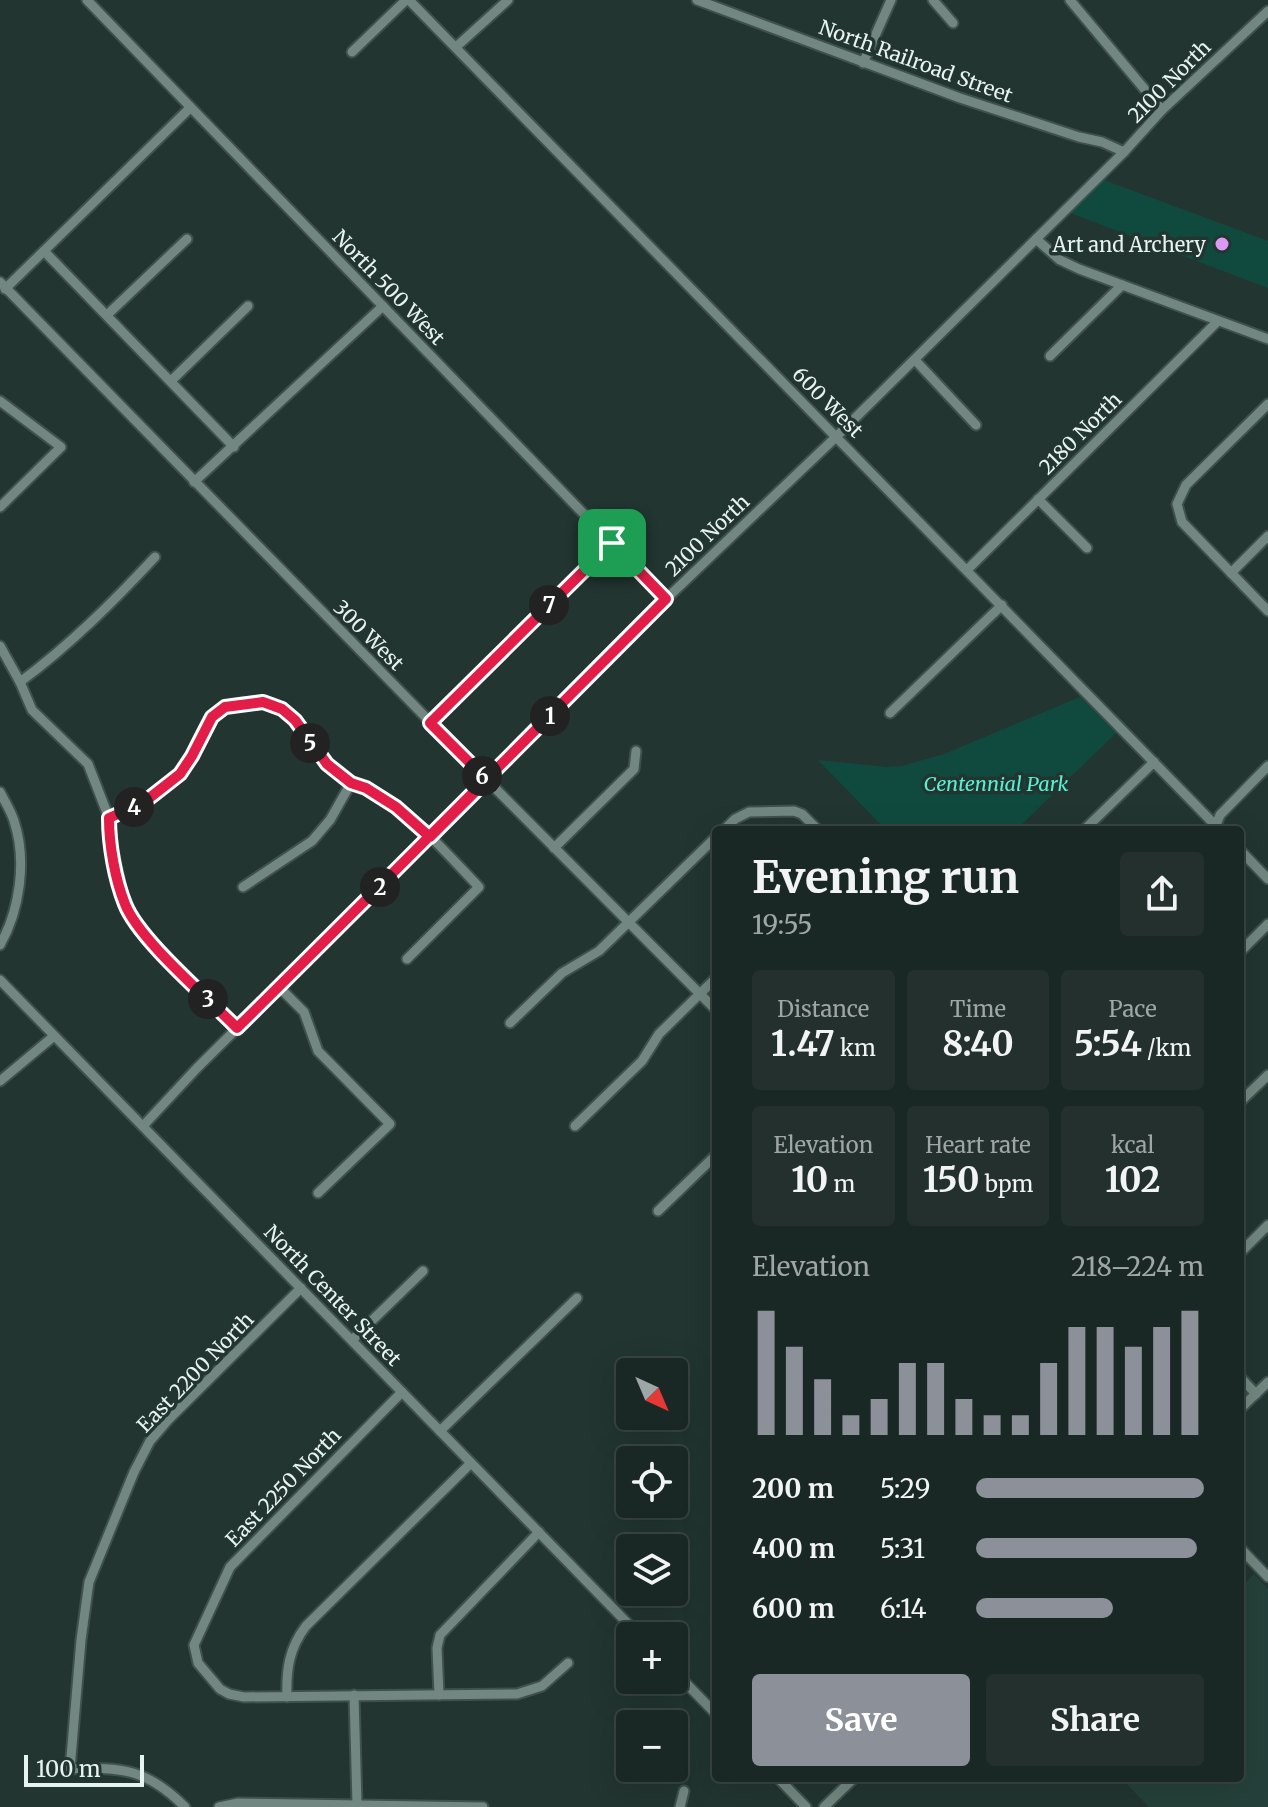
<!DOCTYPE html>
<meta charset="utf-8">
<style>
:root{--surface:#1a2825;--page:#23302d;--text:#f1f3f6;--muted:#9fa6a7;--line:#384442;--accent:#8c9099}
body{margin:0;font-family:Merriweather,serif;background:var(--page);color:var(--text);height:100vh;display:flex;flex-direction:column;font-size:30px;white-space:nowrap}
*{box-sizing:border-box;margin:0}
p{font-size:26px;color:var(--muted)}
.icon{flex:none;width:44px;height:44px;fill:none;stroke:currentColor;stroke-width:2;stroke-linecap:round;stroke-linejoin:round}
.map{position:relative;flex:1;overflow:hidden}
.panel{position:absolute;left:712px;top:826px;width:532px;height:956px;display:flex;flex-direction:column;background:var(--surface);border-radius:8px;box-shadow:0 8px 32px #0002,0 0 0 2px var(--line)}
.panel>*{flex:none}
.needle{width:52px;rotate:136deg}
.tools{position:absolute;left:616px;top:1358px;display:grid;gap:16px}
.tools a{display:grid;place-items:center;width:72px;height:72px;border-radius:8px;background:var(--surface);box-shadow:0 8px 32px #0002,0 0 0 2px var(--line);font-size:40px}
.scale{position:absolute;left:24px;bottom:20px;width:120px;box-sizing:border-box;padding-left:8px;border:4px solid #e7f3f0;border-top:0;font-size:22px;line-height:28px;white-space:nowrap;color:#e7f3f0;-webkit-text-stroke:6px #223531;paint-order:stroke}
.pin{position:absolute;display:grid;place-items:center;width:68px;height:68px;color:#fff;margin:-34px;border-radius:16px;box-shadow:0 4px 12px #0006}
.km{position:absolute;width:40px;height:40px;margin:-20px;border-radius:50%;background:#222;color:#fff;font-size:22px;line-height:40px;text-align:center}
.round{display:grid;place-items:center;flex:none;width:84px;height:84px;border-radius:8px;background:var(--page)}
.headline{display:flex;align-items:center;justify-content:space-between;height:136px;padding:0 40px}
h1{font-size:44px;font-weight:700;line-height:60px}
.stats{display:grid;grid-template-columns:repeat(3,1fr);gap:12px;height:136px;padding:8px 40px}
.stats div{display:grid;align-content:center;border-radius:8px;background:var(--page);text-align:center}
.stats b{font-size:34px;font-weight:700}
.stats small{font-size:22px;font-weight:400}
.stats p{font-size:22px}
.chart{height:224px;padding:16px 40px}
.chart p{display:flex;justify-content:space-between}
.chart svg{width:100%;height:144px;margin-top:8px;stroke:var(--accent);stroke-width:6}
.button{display:flex;gap:16px;margin-top:auto;padding:16px 40px}
.button a{flex:1;height:92px;border-radius:8px;background:var(--accent);color:#fff;font-size:32px;font-weight:700;line-height:92px;text-align:center}
.button a+a{background:var(--page);color:var(--text)}
ul{padding:0 40px;list-style:none;font-size:26px}
li{display:grid;grid-template-columns:128px 96px 1fr;align-items:center;height:60px}
li i{height:20px;border-radius:10px;background:var(--accent)}
.map>svg:first-child{display:block}
.built{fill:#25403a}
.green{fill:#104a3f}
.lines{fill:none;stroke-linecap:round;stroke-linejoin:round}
.minor-casing{stroke:#3f504d;stroke-width:13}
.minor{stroke:#728781;stroke-width:9}
.route-casing{stroke:#fff;stroke-width:16}
.route{stroke:#e11d48;stroke-width:10}
.poi-dot{fill:#dc99f4;stroke:#223531;stroke-width:3}
.labels{text-anchor:middle;dominant-baseline:central;stroke-width:7;stroke-linejoin:round;paint-order:stroke}
.street-label{font-size:20px;fill:#e7f3f0;stroke:#223531}
.poi-label{font-size:20px;fill:#e7f3f0;stroke:#223531;text-anchor:end}
.park-label{font-size:20px;font-style:italic;fill:#5aefd3;stroke:#223531}
</style>
<div class="map">
<svg width="1268" height="1807" viewBox="0 0 1268 1807">
<rect width="100%" height="100%" fill="#223531"/>
<path class="built" d="M1254,1574L1268,1589V1807H1149L1121,1778H1240V1588Z"/>
<g class="green">
<path d="M1104,180L1268,241V288L1070,213Z"/>
<path d="M1080,697L1116,733L1016,830H886L818,760L887,767L902,766L944,754Z"/>
</g>
<g class="lines">
<g class="minor-casing">
<g id="minor">
<path d="M87,0L666,599"/>
<path d="M409,0L1220,830"/>
<path d="M697,0L960,98L1079,137L1102,142L1124,152"/>
<path d="M933,0L953,23"/>
<path d="M1070,0L1162,110"/>
<path d="M456,47L508,0"/>
<path d="M352,52L406,0"/>
<path d="M863,63L891,0"/>
<path d="M1036,239L1060,260L1079,269L1268,339"/>
<path d="M44,251L234,447"/>
<path d="M0,282L487,780L716,1010"/>
<path d="M5,289L190,108"/>
<path d="M107,315L187,239"/>
<path d="M1050,356L1122,285"/>
<path d="M915,360L976,425"/>
<path d="M171,381L248,306"/>
<path d="M0,401L61,447L0,507"/>
<path d="M1268,404L1186,485L1177,504L1182,522L1268,611"/>
<path d="M194,482L383,306"/>
<path d="M1038,499L1087,548"/>
<path d="M967,570L1218,321"/>
<path d="M1231,573L1268,536"/>
<path d="M0,646L20,682L32,710L88,764L109,818V833L125,905L145,935L237,1028"/>
<path d="M20,682C70,645 113,602 155,557"/>
<path d="M890,713L1002,605"/>
<path d="M430,723L612,543"/>
<path d="M109,818C135,807 161,796 180,773C197,754 199,721 223,708C240,700 266,700 282,710C303,722 311,749 329,765C349,784 374,791 396,807C426,829 453,860 479,887L407,959"/>
<path d="M724,830L735,819L749,812L794,811L802,814L818,830"/>
<path d="M1084,830L1154,762"/>
<path d="M1214,830L1220,815L1268,766"/>
<path d="M554,848L634,769L636,751"/>
<path d="M1240,850L1268,879"/>
<path d="M243,887L312,841L330,820L351,783"/>
<path d="M0,945C20,910 27,860 14,821C11,811 5,802 0,792"/>
<path d="M1240,952L1268,924"/>
<path d="M0,980L640,1636"/>
<path d="M279,987L304,1012L318,1051L390,1124L318,1193"/>
<path d="M510,1023L562,973L599,951L716,837"/>
<path d="M0,1081L54,1036"/>
<path d="M1240,1102L1268,1075"/>
<path d="M143,1126L197,1068L430,837L666,599L837,436L1124,152L1162,110L1268,11"/>
<path d="M575,1126L642,1061L659,1034L716,978"/>
<path d="M658,1211L716,1155"/>
<path d="M1240,1253L1268,1225"/>
<path d="M352,1340L423,1271"/>
<path d="M1240,1377L1256,1394"/>
<path d="M402,1392L230,1567L194,1645L198,1663L220,1689L229,1694L244,1697L517,1694L542,1686L568,1663"/>
<path d="M1240,1409L1268,1382"/>
<path d="M440,1431L577,1298"/>
<path d="M1240,1548L1268,1577"/>
<path d="M674,1671L716,1714"/>
<path d="M354,1695L357,1804"/>
<path d="M439,1695L437,1648L440,1635L539,1532"/>
<path d="M287,1697C286,1670 289,1648 306,1626L471,1463"/>
<path d="M778,1778L806,1807"/>
<path d="M185,1807C147,1769 123,1767 70,1769L81,1640L89,1582L134,1472L150,1441L168,1420L301,1288"/>
<path d="M219,1807L238,1803L483,1807"/>
<path d="M680,1807L684,1791"/>
<path d="M824,1807L854,1778"/>
</g>
</g>
<use href="#minor" class="minor"/>
</g>
<g class="lines">
<g class="route-casing">
<path id="route" d="M612,543L666,599C523,742 381,886 237,1028C208,998 139,940 125,904C115,879 109,845 109,818L143,803L180,774L192,756L212,717L225,707L263,702L282,709L295,720L327,764L351,783L366,788L396,807L430,837L487,780L430,723L612,543"/>
</g>
<use href="#route" class="route"/>
</g>
<circle class="poi-dot" cx="1222" cy="244" r="8"/>
<g class="labels">
<g class="street-label">
<text transform="translate(916 61) rotate(20)">North Railroad Street</text>
<text transform="translate(1169 81) rotate(-45)">2100 North</text>
<text transform="translate(389 287) rotate(46)">North 500 West</text>
<text transform="translate(828 402) rotate(45)">600 West</text>
<text transform="translate(1080 433) rotate(-45)">2180 North</text>
<text transform="translate(707 535) rotate(-44)">2100 North</text>
<text transform="translate(369 635) rotate(45)">300 West</text>
<text transform="translate(333 1295) rotate(46)">North Center Street</text>
<text transform="translate(195 1372) rotate(-46)">East 2200 North</text>
<text transform="translate(283 1487) rotate(-46)">East 2250 North</text>
</g>
<g class="poi-label">
<text x="1206" y="244">Art and Archery</text>
</g>
<g class="park-label">
<text x="996" y="783">Centennial Park</text>
</g>
</g>
</svg>
<div class="tools">
<a><svg class="needle" viewBox="-14 -14 28 28"><path d="M0-13l5 13h-10z" fill="#e53935"/><path d="M0 13l5-13h-10z" fill="#9fa6a7"/></svg></a>
<a><svg class="icon" aria-label="locate" viewBox="0 0 24 24"><circle cx="12" cy="12" r="6"/><path d="M12 2v4M12 18v4M2 12h4M18 12h4"/></svg></a>
<a><svg class="icon" aria-label="layers" viewBox="0 0 24 24"><path d="M12 4l9 5-9 5-9-5zM3 14l9 5 9-5"/></svg></a>
<a>+</a>
<a>−</a>
</div>
<div class="scale">100 m</div>
<div class="pin" style="left:612px;top:543px;background:#1e9e55"><svg class="icon" aria-label="arrive" viewBox="0 0 24 24"><path d="M6 21V4h12l-3 4 3 4H6"/></svg></div>
<b class="km" style="left:550px;top:716px">1</b>
<b class="km" style="left:380px;top:887px">2</b>
<b class="km" style="left:208px;top:999px">3</b>
<b class="km" style="left:134px;top:807px">4</b>
<b class="km" style="left:310px;top:743px">5</b>
<b class="km" style="left:482px;top:776px">6</b>
<b class="km" style="left:549px;top:605px">7</b>
<section class="panel">
<div class="headline"><div><h1>Evening run</h1><p>19:55</p></div><a class="round"><svg class="icon" aria-label="share" viewBox="0 0 24 24"><path d="M12 15V3M7 8l5-5 5 5M5 13v7h14v-7"/></svg></a></div>
<div class="stats">
<div><p>Distance</p><b>1.47<small> km</small></b></div>
<div><p>Time</p><b>8:40</b></div>
<div><p>Pace</p><b>5:54<small> /km</small></b></div>
</div>
<div class="stats">
<div><p>Elevation</p><b>10<small> m</small></b></div>
<div><p>Heart rate</p><b>150<small> bpm</small></b></div>
<div><p>kcal</p><b>102</b></div>
</div>
<div class="chart"><p><span>Elevation</span>218–224 m</p>
<svg viewBox="0 0 160 44" preserveAspectRatio="none"><path d="M5 44V6M15 44V17M25 44V27M35 44V38M45 44V33M55 44V22M65 44V22M75 44V33M85 44V38M95 44V38M105 44V22M115 44V11M125 44V11M135 44V17M145 44V11M155 44V6"/></svg>
</div>
<ul>
<li><b>200 m</b>5:29<i style="width:100%"></i></li>
<li><b>400 m</b>5:31<i style="width:97%"></i></li>
<li><b>600 m</b>6:14<i style="width:60%"></i></li>
</ul>
<div class="button"><a>Save</a><a>Share</a></div>
</section>
</div>
